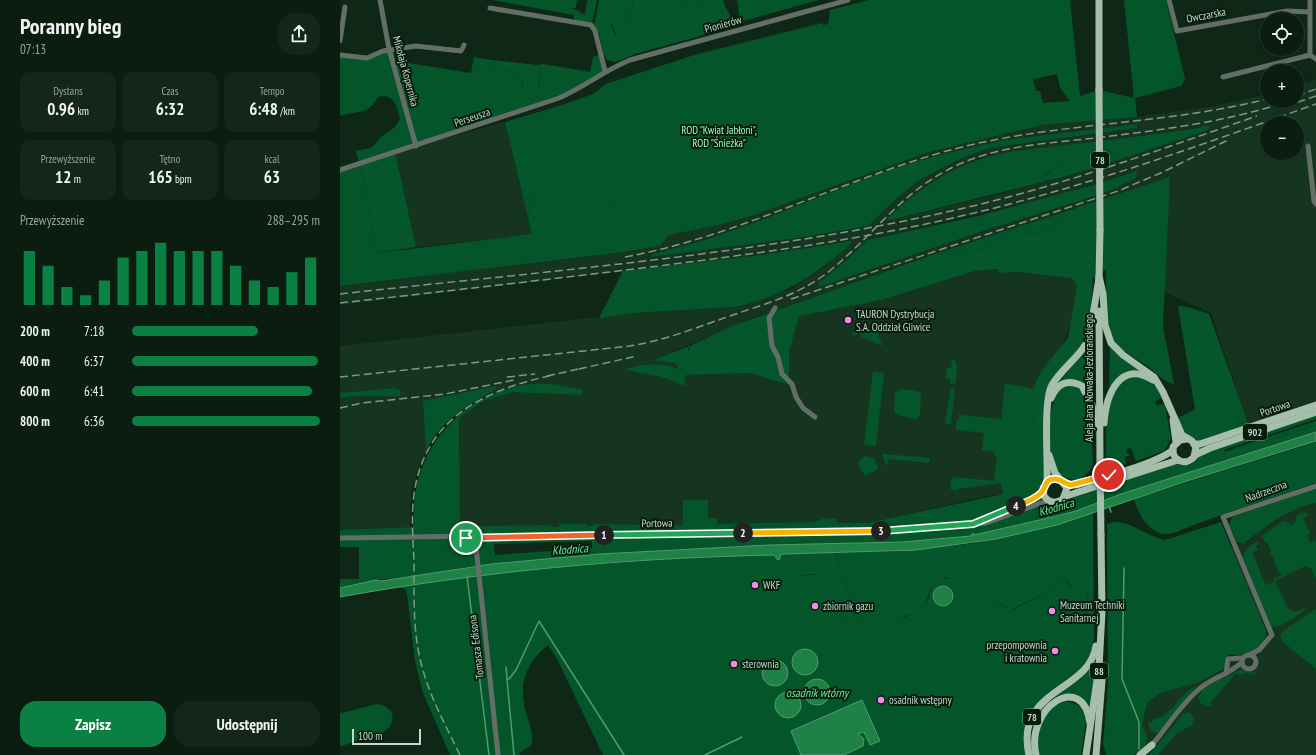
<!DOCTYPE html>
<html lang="pl">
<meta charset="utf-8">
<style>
:root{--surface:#0b1d10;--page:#142619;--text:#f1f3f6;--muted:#9aa29f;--line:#2b3b30;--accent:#0b8043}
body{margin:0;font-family:"PT Sans Narrow",sans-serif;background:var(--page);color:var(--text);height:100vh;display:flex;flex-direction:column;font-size:15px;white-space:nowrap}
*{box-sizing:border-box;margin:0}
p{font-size:13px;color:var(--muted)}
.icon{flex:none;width:22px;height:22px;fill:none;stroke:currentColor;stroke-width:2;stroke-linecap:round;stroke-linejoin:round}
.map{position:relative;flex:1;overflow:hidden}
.side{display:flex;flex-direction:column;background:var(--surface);width:340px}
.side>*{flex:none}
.controls{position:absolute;left:920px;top:12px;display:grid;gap:8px}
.controls a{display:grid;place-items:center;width:44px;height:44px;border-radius:50%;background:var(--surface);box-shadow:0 2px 6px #0003,0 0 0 1px var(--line);font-size:20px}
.scale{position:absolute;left:12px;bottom:10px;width:69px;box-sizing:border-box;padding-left:4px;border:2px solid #c8d7cb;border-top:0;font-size:11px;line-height:14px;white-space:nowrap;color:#c8d7cb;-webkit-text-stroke:3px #051d0d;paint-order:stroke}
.pin{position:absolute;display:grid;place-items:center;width:34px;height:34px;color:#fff;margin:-17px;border:2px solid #fff;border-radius:50%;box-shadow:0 1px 4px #0007}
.km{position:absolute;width:20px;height:20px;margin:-10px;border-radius:50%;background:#222;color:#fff;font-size:11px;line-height:20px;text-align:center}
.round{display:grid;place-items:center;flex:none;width:42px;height:42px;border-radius:16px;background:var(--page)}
.overview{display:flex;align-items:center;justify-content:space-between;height:68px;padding:0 20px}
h1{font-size:22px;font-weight:700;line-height:30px}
.figures{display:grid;grid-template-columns:repeat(3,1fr);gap:6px;height:68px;padding:4px 20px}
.figures div{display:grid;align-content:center;border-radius:10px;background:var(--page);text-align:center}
.figures b{font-size:17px;font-weight:700}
.figures small{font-size:11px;font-weight:400}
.figures p{font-size:11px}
.chart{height:112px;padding:8px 20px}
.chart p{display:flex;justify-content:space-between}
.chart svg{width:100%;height:72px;margin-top:4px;stroke:var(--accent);stroke-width:6}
.primary-button{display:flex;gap:8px;margin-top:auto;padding:8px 20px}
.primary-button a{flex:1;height:46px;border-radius:16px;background:var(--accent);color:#fff;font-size:16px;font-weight:700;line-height:46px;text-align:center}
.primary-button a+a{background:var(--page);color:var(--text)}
ul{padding:0 20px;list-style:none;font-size:13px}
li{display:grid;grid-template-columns:64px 48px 1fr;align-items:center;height:30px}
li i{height:10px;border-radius:5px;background:var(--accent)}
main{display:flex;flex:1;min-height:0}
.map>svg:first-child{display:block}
.built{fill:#163521;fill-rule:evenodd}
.green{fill:#04562a;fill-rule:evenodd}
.forest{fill:#06562b}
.water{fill:#1e8146;stroke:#519b6e}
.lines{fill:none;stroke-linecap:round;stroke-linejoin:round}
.stream{stroke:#519b6e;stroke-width:1.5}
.minor{stroke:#636f66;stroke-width:5}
.major{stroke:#a6beac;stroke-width:7}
.rail{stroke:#849688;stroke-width:1.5;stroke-dasharray:8 4;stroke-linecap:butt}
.major-bridge{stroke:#a6beac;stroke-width:7}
.split-1-casing{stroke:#fff;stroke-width:8}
.split-2-casing{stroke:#fff;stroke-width:8}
.split-3-casing{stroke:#fff;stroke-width:8}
.split-4-casing{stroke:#fff;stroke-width:8}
.split-5-casing{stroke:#fff;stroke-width:8}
.split-1{stroke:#f0652b;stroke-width:5}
.split-2{stroke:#22a559;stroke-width:5}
.split-3{stroke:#f5b400;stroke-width:5}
.split-4{stroke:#22a559;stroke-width:5}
.split-5{stroke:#f5b400;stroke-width:5}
.poi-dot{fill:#f988e9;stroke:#051d0d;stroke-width:1.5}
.labels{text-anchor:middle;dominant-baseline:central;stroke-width:4;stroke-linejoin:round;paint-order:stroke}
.shield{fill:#051d0d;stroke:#8e9f92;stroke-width:1}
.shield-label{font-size:10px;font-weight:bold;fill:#c8d7cb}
.street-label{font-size:11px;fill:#c8d7cb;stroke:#051d0d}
.park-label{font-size:11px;fill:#a0fbba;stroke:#051d0d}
.poi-label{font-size:11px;fill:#c8d7cb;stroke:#051d0d;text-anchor:start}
.water-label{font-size:12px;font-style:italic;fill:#6de595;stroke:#051d0d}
</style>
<main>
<section class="side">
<div class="overview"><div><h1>Poranny bieg</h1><p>07:13</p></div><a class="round"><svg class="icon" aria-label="share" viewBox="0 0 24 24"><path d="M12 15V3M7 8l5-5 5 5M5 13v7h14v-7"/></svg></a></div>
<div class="figures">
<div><p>Dystans</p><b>0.96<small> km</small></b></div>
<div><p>Czas</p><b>6:32</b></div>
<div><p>Tempo</p><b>6:48<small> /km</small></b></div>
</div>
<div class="figures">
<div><p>Przewyższenie</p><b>12<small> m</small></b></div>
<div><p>Tętno</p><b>165<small> bpm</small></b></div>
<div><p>kcal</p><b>63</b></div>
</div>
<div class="chart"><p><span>Przewyższenie</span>288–295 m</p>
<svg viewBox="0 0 160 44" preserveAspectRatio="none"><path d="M5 44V11M15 44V20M25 44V33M35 44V38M45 44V29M55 44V15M65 44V11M75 44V6M85 44V11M95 44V11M105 44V11M115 44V20M125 44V29M135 44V33M145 44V24M155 44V15"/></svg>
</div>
<ul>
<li><b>200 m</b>7:18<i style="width:67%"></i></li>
<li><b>400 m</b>6:37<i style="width:99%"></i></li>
<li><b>600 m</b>6:41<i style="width:96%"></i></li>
<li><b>800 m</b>6:36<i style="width:100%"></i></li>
</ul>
<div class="primary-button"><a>Zapisz</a><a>Udostępnij</a></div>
</section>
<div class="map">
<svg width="976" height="755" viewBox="0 0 976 755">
<rect width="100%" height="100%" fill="#0f2716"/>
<g class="built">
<path d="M976,80V401L908,424L871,313L768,267L738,207L418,316L317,358V361L335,363L345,375L410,373L448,385L449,352L458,316L541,300L635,271L658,269V273L678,272L753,279L716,357L698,383L696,489L643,497L527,523H496V519H479L475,522L343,525L254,524L253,526H246V524L219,525V527H211V525L120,526L119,420L121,416L153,397L173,392L189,391L209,384H200L174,388L153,394L120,414L116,413L131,402L152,391L83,401L86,451L73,484L70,507V527L0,530V398L17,396H60L61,390L54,388L0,393V346L294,313L394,307L409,304L453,288L481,269L511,244L512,241L421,255L0,305V286L284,252L320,246L329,235L383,224L414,215L589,152L702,125L797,117L875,106L927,94V101H957V86ZM927,123H957V153H927ZM797,124V128L649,148L615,161L578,181L557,198L528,226L457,238L311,257L414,223L537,174L595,156L664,140ZM870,126L797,153L711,180L652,196L548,220L601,177L637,161L682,151L847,130ZM797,171L769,191L652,228L479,287L478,283L508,259L527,240L707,198ZM306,365L334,367L345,375L344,386L322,377L285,370Z"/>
<path d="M165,122L192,235L76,247L55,152Z"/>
<path d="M976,503V755H799V722L807,700L914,645L888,549L907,542L935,520L958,508Z"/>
</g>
<g class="green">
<path d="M152,0C166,0 183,0 196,0C208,3 217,10 229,10L231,8V0H237L236,8H233L232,9L240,11V13L245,14L247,0H257L252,23L234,21V15Z"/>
<path d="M259,0H293L289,26L284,38L277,37L271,23L261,32L263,37L265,71L237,89L19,164L23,175L37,253L235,229L271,208L256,161L195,187L196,197L188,218L165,122L216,107L253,94L266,84L354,55L482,23L483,25L488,24L490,10L529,0H730L740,96L759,90L794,98L784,0H826L845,79L841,86L795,98L797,117L702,125L589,152L414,215L383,224L329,235L320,246L284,252L0,286V170L19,164L16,151L31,148L41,137L55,127L60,119C57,106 54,93 38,97C27,116 18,110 0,116V55L27,58L54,49L55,61L131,73L134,57L144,59L145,64L149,67L177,73L181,78L182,86L199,85L201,72L198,65L203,64L250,72L253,57L263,53L259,33L254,27ZM717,74L720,88L730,101L703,103L700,91H696L693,79Z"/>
<path d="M341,0H366L350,13L346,11Z"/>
<path d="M397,0H479L400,22Z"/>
<path d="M797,124V128L649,148L615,161L578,181L557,198L528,226L457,238L311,257L313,254L358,242L414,223L537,174L595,156L664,140Z"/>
<path d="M866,126L871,127L865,131L753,168V142L847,130Z"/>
<path d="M742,143L733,161L714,168L705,176V180L707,181L550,220L547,219C573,194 601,173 636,161C669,149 707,148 742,143Z"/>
<path d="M797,171L796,178L769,191L752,197L753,185Z"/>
<path d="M830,177L823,326L834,384C822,381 817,373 807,366C798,359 784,353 777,344C763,330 766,288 766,269L753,279V209L728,214L711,230L704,232L672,236L647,248L631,252L607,255L596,254Z"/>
<path d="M638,216L648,220L640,224L652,228L479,287L478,283L508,259L527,240Z"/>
<path d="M512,241L511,244C476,275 441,298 394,307L294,313L259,318L283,271L421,255Z"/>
<path d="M533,326L536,328L542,346L522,337L519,333L515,336L511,333Z"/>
<path d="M352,345L348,349L349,359L344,386L322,377L285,370C300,363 324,363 339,369L335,363L317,361L315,359Z"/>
<path d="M749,347V390C740,379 729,376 717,384Z"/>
<path d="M770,347L775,352L802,371C779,368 784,379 769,387Z"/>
<path d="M612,360H615L617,367L616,382L612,384H610L611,379L606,378L607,368H611Z"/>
<path d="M533,372L544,373L536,446L524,445Z"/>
<path d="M798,376C808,380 819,386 822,397L815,402L816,405L825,404L831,439L824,451L796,461L792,450L788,447L786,452L790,455L785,457L786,464L769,470L768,468L774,462H768V458H766C766,436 763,391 786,378C789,377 795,377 798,376Z"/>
<path d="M665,383L694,389L696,487L703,476L702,455L704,478L697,492L704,506L723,504L733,496L834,464L850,465L864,453L976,415V419L884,450L886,461L781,494L736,511L631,536L562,542L429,545L260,554L127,567L91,574L36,580L0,588V579H19V547H0V530L73,527C74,509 74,490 80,473C98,419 151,381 209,384C220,385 231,388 242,389V395L173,392L146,400L121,416L119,420L120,526L211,525V527H219V524H246V526H253V524L343,525V500H368V518H377V524L475,522C481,517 489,519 497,519V523H527L663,494L661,483L617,489V495L615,490L610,489L611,479L614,477L654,481L657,457L654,456L655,452L642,450L644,433L617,430L615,429L617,419L619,418V415L661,419ZM252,541V548L155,555L154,544Z"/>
<path d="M727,385C754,386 752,426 752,446C752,452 754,462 752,467C747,476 737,483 727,478L726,480L717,474C715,467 711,458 710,450C708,433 708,393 727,385Z"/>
<path d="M156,386V389C127,405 101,420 86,451L83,401Z"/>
<path d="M611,387L615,390L611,423L609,425L605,422Z"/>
<path d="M54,388L61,390L60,396H17L0,398V393Z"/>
<path d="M561,389L578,391L581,394L580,415L577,419L557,415L554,412L555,393Z"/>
<path d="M855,409L866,422L898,418L903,409L908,424L859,441L846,434L838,418Z"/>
<path d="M976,421V425L927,441L922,439Z"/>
<path d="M542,454L590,458L589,463L549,459L546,467Z"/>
<path d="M524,456L534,458L538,469L525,476L519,466V462Z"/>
<path d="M976,488V503L958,508L935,520L903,544L897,542L889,525L892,517Z"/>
<path d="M964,512L969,515L963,518L970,534L967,535L970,543L975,540L976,542V578L971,568L965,566L935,581L949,610L951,609L953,612L963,609L962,605L965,609C960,615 938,630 931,626L903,558C903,551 911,543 918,542L919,544L916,546L918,551H914L913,553L925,585L934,582L933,580L941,575L940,572H938L932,555L929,554L931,551L928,544L924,541L922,536L943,521L948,522L951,525L955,522L957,515Z"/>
<path d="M774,522C793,522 806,536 825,540L881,522L926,631C926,648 903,658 889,654L885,668L857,683L820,693L807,703L802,725L808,739L805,746L794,755H766L763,744L768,684L767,524Z"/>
<path d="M556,551L545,553L553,617C567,620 579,612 588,600C590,597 589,592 591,588C595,576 608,576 617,582L620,589L646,598L652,597L665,607L674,609L705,593L717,580L724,577L730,586L748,592L746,626L754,638L751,655L738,672L707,693L694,708L688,720L684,735L686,755H263L216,657L208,645C156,688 203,729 190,747L183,750L179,755H110L83,693L75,661L67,594L65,589L57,586L203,568L374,556L434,555L439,560L440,559L439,555L444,554L463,576C470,575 479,573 485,577C495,584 505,615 511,628L518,624L499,570L495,552Z"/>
<path d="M976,609V669L942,641L940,636L943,631Z"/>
<path d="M755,662L751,709C745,704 736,696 727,695C709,692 694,718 693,733C692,740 693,748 694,755H691C688,714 703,703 734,680C742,675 750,670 755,662Z"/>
<path d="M900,670L917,673L937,689L917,673L914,675L908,673L899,675L896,673L870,703L873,706L870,707L860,703L858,697L863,689L869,685Z"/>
<path d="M857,686L818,733C811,733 807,726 809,721L812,723L813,719C834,717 837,693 857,686Z"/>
<path d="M727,701L741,706L746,717V722L741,755H699L697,740L700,726L711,707Z"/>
<path d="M36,704L43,705L51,711C60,734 27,738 12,742L19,737L15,711H10Z"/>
<path d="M849,712L854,718L852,725L837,733L818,755H809L843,714Z"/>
</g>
<g class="forest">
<path d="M196,0H231V8L229,10C217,10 207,4 196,0Z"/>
<path d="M293,0H341L346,11L350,13L366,0H383L385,6L396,26L295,54L276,62L267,60C263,55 259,25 261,20L267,19C272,24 272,31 277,37H284L289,26Z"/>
<path d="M144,59L198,65L201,72L198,87L193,90L186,89C181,85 182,78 177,73L149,67L145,64Z"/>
<path d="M753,142V168L711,180H705L704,178L714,168L733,161L736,150L742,143Z"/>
<path d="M55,152L76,247L37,253L23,175L19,164Z"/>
<path d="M256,161L269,200L271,211L268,215L263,219L248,222L235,229L192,235L188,218L196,197L192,176Z"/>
<path d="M753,185L752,197L652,228L636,223L647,220L638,216Z"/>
<path d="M750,206L753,209C753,246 755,283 749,319C748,326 748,335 745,340C735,363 714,368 705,397L703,476L696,489L694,389L697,379L706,365L728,338L737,286L732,278L678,272L658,273V269L635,271L541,300L459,316L449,352V385L410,373L345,375L349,359L347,353L352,345L392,326L596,254L607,255L631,252L647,248L672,236L704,232L711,230L728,214Z"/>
<path d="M838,306L848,307L869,314L903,409L898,418L866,423L855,409Z"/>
<path d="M976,425V432L886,461L884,452L922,439L927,441Z"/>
<path d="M976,442V483C935,497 894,510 854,525C845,528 831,536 822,534C806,529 798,513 794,499Z"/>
<path d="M753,513L754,638L749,636L746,626L748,592L733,588L724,577L717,580L705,593L670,610L652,597L624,603L617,582L606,577L599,579L591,587L586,603L576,613L559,618L553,617L546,609L538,561L541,554L556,551L629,544L656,539L717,525Z"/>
<path d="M495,552L499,570L518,624L516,630L513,631L511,628C505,615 494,579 480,575C472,573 465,576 458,575L444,554Z"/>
<path d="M10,711H15L23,718C27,735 15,743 0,746V713Z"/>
</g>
<g class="water">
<path d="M976,432V441L844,482L717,525L656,539L576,550L444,554L440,555V559L438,560L434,555C288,558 144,571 0,597V588L36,580L41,581L152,564L260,554L429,545L562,542L631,536L633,533L634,535L708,518V516L709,518L736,511L781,494Z"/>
<circle cx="603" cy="596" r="10"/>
<circle cx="465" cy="662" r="13"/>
<circle cx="435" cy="673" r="13"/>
<circle cx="477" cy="692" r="13"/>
<circle cx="448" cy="705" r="13"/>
<path d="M522,700L540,741L530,745L524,732L518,734L524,739L523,746L504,755H461L451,731Z"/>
</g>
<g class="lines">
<g class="stream">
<path d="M769,506L771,512"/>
<path d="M784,568L782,679L799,722V749"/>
<path d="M127,576L149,755"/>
<path d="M166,667L167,679H169L176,670L199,621L284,755"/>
<path d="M167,679L174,755"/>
<path d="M365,755L402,737"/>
</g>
<g class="minor">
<path d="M40,0L49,49L76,146"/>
<path d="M829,0L837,31L947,11L970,12"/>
<path d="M970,0V55"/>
<path d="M150,8L251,25L255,31L265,71"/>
<path d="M0,41L5,7"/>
<path d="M0,55L27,58L43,51L76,46L121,51L124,45"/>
<path d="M970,55L976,59"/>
<path d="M883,77L970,55"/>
<path d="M968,146L974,201L976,204"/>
<path d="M0,170L219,98C244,87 265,70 290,60L508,0"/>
<path d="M435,308L429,318L432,346L438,357L442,374L452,384L456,397L463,408L475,417"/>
<path d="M636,523L691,500L703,492"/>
<path d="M135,537L158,755"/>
<path d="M0,538L569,530L646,523L701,503L711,502"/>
<circle cx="909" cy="662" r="7"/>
<path d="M909,655L919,650L932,635L883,517L976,486"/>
<path d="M886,673L888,659L902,658"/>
<path d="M812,745C827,727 840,706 858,690C871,678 889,675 902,662"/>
</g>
<g class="major">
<path d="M759,0V90"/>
<path d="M759,276L763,294L765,325L771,343L783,355L814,377L823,392L842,435L852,441L856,447L854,457C845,467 831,460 833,447L840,440L847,439"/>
<path d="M759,279L760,230"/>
<path d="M759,311L760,463"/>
<path d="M711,398C717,384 727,378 742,386L752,405L756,425"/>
<path d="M833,420L836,442"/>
<path d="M764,423C766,395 780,359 813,380"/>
<path d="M854,444H860L976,405"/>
<path d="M709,455L715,473L727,488L723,499C716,504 709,503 704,496L703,488L711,479H719"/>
<path d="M855,455L870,448L976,412"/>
<path d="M707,481C708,460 703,401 712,385C722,368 740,357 749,339L759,278"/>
<path d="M725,484L736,485C760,478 814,465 833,450"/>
<path d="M726,496L838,460"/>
<path d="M689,755C674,688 749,693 756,646"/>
<path d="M696,755C685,707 743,670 750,723"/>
<path d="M746,755L759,667L762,612L761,535"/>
<path d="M756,755L763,668"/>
<path d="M800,755L812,745"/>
</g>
<g class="rail">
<path d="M957,96L976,89"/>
<path d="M946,106L976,96"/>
<path d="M285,257C400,236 502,179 614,149C717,122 824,125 927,99"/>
<path d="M0,294C204,271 411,256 611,211C716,188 816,151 917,116"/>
<path d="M451,299L778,191L823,172L888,140"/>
<path d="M0,303C107,291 213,279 319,266C419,253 519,240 617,217C740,189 858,146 976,104"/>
<path d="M239,369L297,356"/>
<path d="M207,376L243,368"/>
<path d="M0,377L290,346C323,341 355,328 387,317C424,304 461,295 492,269C539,230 566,185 627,161C667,145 712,143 755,138C821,130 886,122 950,101"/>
<path d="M167,377L195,374"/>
<path d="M0,408L22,403L105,394L174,380"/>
<path d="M120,755C104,722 86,690 79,654C73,624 74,592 74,561C73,539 71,516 74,494C85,417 145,390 213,375"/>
</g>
<g class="major-bridge">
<path d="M759,90L760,230"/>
<path d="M760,463L761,535"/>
</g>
</g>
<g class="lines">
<g class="split-1-casing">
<path id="split-1" d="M126,538L264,535"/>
</g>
<g class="split-2-casing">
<path id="split-2" d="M264,535L403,533"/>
</g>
<g class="split-3-casing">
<path id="split-3" d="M403,533L541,531"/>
</g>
<g class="split-4-casing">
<path id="split-4" d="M541,531L633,524L676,506"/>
</g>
<g class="split-5-casing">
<path id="split-5" d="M676,506C684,503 694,500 701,493C706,489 704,479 714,479C721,478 724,484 731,485L769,475"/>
</g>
<use href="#split-1" class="split-1"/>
<use href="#split-2" class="split-2"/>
<use href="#split-3" class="split-3"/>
<use href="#split-4" class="split-4"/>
<use href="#split-5" class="split-5"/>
</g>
<g class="poi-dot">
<circle cx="508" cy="320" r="4"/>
<circle cx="415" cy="585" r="4"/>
<circle cx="475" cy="606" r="4"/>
<circle cx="712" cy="611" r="4"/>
<circle cx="715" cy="651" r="4"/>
<circle cx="394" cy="664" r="4"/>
<circle cx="541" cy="700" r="4"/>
</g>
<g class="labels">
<g class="shield">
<rect x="751" y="152" width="18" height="16" rx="3"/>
<rect x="903" y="424" width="24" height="16" rx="3"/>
<rect x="750" y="663" width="18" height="16" rx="3"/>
<rect x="683" y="709" width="18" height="16" rx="3"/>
</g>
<g class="shield-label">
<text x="760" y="160">78</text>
<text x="915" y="432">902</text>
<text x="759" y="671">88</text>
<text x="692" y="717">78</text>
</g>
<g class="street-label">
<text transform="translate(866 15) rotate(-11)">Owczarska</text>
<text transform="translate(383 24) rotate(-16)">Pionierów</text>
<text transform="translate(66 71) rotate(75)">Mikołaja Kopernika</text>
<text transform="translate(132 117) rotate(-19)">Perseusza</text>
<text transform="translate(749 378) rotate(-90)">Aleja Jana Nowaka-Jeziorańskiego</text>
<text transform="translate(935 408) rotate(-19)">Portowa</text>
<text transform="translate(926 491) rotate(-20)">Nadrzeczna</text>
<text transform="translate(317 523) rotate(-1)">Portowa</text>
<text transform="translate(136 647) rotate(-97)">Tomasza Edisona</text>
</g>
<g class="park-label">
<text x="379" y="130">ROD "Kwiat Jabłoni",<tspan x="379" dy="13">ROD "Śnieżka"</tspan></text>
</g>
<g class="poi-label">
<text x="516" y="314">TAURON Dystrybucja<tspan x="516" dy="13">S.A. Oddział Gliwice</tspan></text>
<text x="423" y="585">WKF</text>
<text x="720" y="605">Muzeum Techniki<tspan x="720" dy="13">Sanitarnej</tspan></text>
<text x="483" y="606">zbiornik gazu</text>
<text x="707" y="645" text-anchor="end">przepompownia<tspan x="707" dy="13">i kratownia</tspan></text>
<text x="402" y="664">sterownia</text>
<text x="549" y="700">osadnik wstępny</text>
</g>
<g class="water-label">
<text transform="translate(716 507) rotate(-16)">Kłodnica</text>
<text transform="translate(230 549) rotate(-4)">Kłodnica</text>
<text x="477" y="692">osadnik wtórny</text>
</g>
</g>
</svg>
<div class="controls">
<a><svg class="icon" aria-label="locate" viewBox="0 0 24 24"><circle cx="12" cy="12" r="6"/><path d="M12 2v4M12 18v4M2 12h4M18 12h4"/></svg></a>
<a>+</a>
<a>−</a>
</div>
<div class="scale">100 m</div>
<div class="pin" style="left:126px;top:538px;background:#1e9e55"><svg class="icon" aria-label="arrive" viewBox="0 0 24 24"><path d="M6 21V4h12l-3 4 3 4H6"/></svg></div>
<div class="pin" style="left:769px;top:475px;background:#d93025"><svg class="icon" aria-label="check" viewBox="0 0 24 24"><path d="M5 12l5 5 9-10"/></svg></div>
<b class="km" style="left:264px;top:535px">1</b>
<b class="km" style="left:403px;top:533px">2</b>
<b class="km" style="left:541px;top:531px">3</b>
<b class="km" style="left:676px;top:506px">4</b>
</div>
</main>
